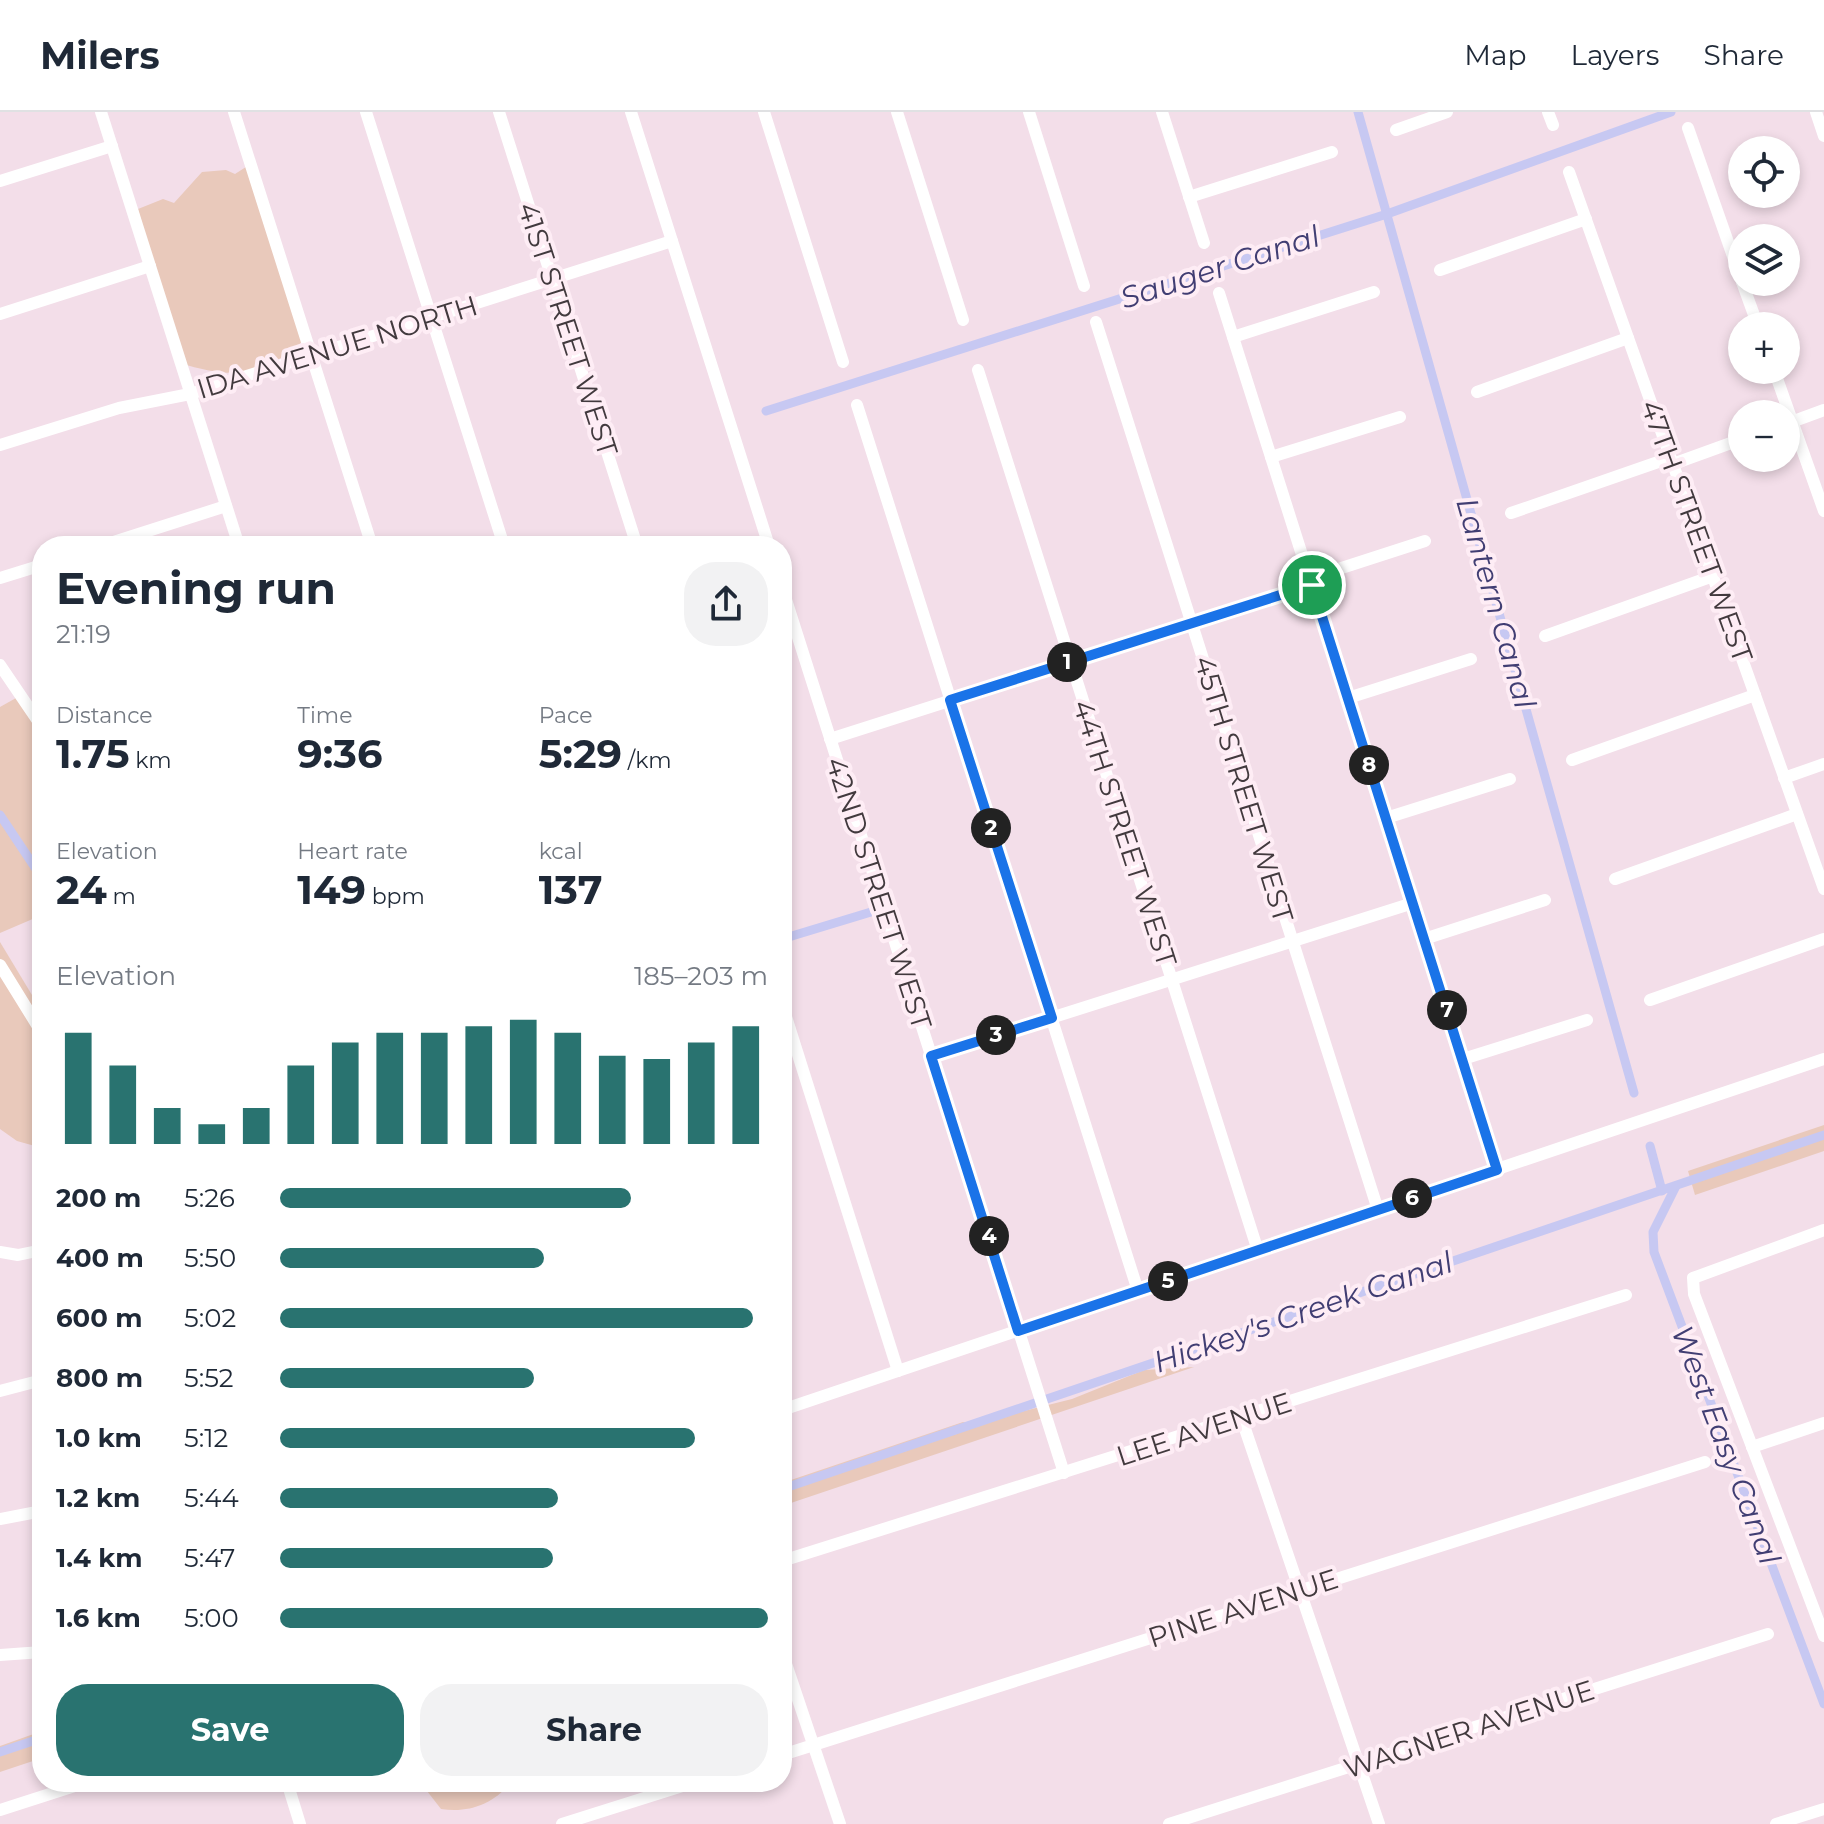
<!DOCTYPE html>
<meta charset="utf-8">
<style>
:root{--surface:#fff;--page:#f2f2f3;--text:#1f2937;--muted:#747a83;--line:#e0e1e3;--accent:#297370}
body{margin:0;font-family:Montserrat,sans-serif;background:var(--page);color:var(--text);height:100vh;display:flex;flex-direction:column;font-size:30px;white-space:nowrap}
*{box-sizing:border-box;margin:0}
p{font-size:26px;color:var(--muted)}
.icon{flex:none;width:44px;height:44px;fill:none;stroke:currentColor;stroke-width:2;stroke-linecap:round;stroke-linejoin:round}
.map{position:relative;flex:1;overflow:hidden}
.panel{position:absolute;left:32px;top:424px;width:760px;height:1256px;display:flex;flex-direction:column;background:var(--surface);border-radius:32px;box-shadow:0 4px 12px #0003}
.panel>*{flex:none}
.tools{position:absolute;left:1728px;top:24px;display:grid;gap:16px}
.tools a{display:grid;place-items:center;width:72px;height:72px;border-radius:50%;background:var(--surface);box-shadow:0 4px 12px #0003;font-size:40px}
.pin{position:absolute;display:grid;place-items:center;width:68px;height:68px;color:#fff;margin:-34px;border:4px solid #fff;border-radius:50%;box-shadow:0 2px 8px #0007}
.km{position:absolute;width:40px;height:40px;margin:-20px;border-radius:50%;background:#222;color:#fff;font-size:22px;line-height:40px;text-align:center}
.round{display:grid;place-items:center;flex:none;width:84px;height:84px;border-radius:32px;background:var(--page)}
.summary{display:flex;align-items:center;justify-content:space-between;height:136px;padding:0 24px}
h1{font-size:44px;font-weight:700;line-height:60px}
.metrics{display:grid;grid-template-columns:repeat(3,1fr);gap:12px;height:136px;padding:8px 24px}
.metrics div{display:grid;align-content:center}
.metrics b{font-size:40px;font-weight:700}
.metrics small{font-size:22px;font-weight:400}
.metrics p{font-size:22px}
.chart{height:224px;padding:16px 24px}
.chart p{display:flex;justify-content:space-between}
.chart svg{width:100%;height:144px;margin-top:8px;stroke:var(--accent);stroke-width:6}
.primary-button{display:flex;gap:16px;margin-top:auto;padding:16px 24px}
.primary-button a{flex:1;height:92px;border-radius:32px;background:var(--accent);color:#fff;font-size:32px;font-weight:700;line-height:92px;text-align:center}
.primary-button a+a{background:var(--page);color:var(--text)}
ul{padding:0 24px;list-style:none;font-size:26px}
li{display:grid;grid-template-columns:128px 96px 1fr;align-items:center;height:60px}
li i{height:20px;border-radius:10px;background:var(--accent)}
header{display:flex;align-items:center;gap:48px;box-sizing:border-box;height:112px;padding:0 40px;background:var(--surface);border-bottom:2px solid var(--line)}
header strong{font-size:38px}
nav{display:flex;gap:44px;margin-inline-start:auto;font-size:28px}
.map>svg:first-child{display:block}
.green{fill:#e9c9bb}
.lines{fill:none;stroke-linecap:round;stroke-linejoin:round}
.canal{stroke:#c7c8f2;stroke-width:9}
.minor{stroke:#fff;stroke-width:12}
.route-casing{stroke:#fff;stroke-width:16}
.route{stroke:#1a73e8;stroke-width:10}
.labels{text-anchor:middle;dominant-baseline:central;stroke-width:8;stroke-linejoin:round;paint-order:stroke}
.street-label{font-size:28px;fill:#423a3e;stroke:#feedf5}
.water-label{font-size:30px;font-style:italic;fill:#413e73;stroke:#feedf5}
</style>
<header>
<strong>Milers</strong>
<nav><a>Map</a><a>Layers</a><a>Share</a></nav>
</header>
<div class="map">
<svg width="1824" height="1712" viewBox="0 0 1824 1712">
<rect width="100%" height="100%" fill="#f3dee9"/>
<g class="green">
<path d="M249,53L307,225C265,265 234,268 180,251L138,97L163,87L174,91L202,60L226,58L235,62Z"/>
<path d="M16,586L42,623V803L0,821V595Z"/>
<path d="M0,830L35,888L42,909V1036L17,1029L0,1017Z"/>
<path d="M1824,1013V1039L1695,1083L1688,1059Z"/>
<path d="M1194,1255L782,1394V1371L963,1310L972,1312L1072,1287L1144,1258Z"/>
<path d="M42,1619V1646L0,1660V1634Z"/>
<path d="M427,1670H511C493,1693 468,1701 441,1697L427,1679Z"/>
</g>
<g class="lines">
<g class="canal">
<path d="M1358,0L1634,981"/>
<path d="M766,299L1387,102L1671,0"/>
<path d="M0,703L42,766"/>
<path d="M782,827L871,800"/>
<path d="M1650,1034L1662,1079"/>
<path d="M1676,1074L1653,1120L1654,1140L1824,1592"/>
<path d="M782,1377L1824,1023"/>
<path d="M0,1640L42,1626"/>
</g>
<g class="minor">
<path d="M101,0L239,434"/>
<path d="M234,0L372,434"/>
<path d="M366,0L504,434"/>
<path d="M499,0L637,434"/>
<path d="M631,0L769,434"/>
<path d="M764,0L843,250"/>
<path d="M897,0L963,208"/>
<path d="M1029,0L1084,174"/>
<path d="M1162,0L1204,131"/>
<path d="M1548,0L1553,13"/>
<path d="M1816,0L1824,24"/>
<path d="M1688,16L1742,170"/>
<path d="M1396,18L1447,0"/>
<path d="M1569,60L1824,777"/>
<path d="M0,69L112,34"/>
<path d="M1189,85L1332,40"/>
<path d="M1440,158L1586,107"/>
<path d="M1742,170L1758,214"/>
<path d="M1219,181L1497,1058"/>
<path d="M0,202L150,154"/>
<path d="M1096,210L1378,1098"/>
<path d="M1233,225L1374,180"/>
<path d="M978,258L1258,1139"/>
<path d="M1774,258L1824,399"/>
<path d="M1477,280L1628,226"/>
<path d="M857,293L1138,1179"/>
<path d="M1786,312L1824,298"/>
<path d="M0,333L119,296L190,282L672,129"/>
<path d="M1271,345L1400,305"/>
<path d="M1511,401L1661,349L1673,352L1742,327"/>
<path d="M101,434L226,394"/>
<path d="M0,466L42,453"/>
<path d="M782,475L1064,1361"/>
<path d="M1545,524L1713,464"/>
<path d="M0,553L42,615"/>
<path d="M1348,586L1471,547"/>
<path d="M830,627L1312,473L1323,462L1425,429"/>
<path d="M1572,648L1755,583"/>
<path d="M1784,666L1824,652"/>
<path d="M1386,706L1510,667"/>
<path d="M1615,767L1797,702"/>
<path d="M1424,827L1545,788"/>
<path d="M0,853L42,921"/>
<path d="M1650,888L1824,827"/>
<path d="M782,892L898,1259"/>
<path d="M931,944L1413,791"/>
<path d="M1463,947L1587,908"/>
<path d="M1824,1118L1693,1166L1694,1182L1824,1524"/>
<path d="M0,1140L18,1143L42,1138"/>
<path d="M0,1279L42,1268"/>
<path d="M782,1298L1824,947"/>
<path d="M1241,1305L1379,1712"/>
<path d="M1752,1335L1824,1311"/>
<path d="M0,1407L42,1399"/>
<path d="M782,1449L1626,1183"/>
<path d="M782,1540L840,1712"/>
<path d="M0,1543L42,1540"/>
<path d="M782,1643L1705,1350"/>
<path d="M287,1670L300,1712"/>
<path d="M0,1698L87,1670"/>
<path d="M562,1712L695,1670"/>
<path d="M1169,1712L1768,1522"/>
<path d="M1776,1712L1824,1697"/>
</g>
</g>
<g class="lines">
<g class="route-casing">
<path id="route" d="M1312,473L1497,1058L1018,1219L931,944L1052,906L950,588Z"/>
</g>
<use href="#route" class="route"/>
</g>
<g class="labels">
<g class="street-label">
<text transform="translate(568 217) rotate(72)">41ST STREET WEST</text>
<text transform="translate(337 235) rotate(-17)">IDA AVENUE NORTH</text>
<text transform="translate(1697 419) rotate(70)">47TH STREET WEST</text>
<text transform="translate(1244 677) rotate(73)">45TH STREET WEST</text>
<text transform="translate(1125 721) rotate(72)">44TH STREET WEST</text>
<text transform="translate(879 781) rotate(72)">42ND STREET WEST</text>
<text transform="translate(1204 1317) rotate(-18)">LEE AVENUE</text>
<text transform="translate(1243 1496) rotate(-18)">PINE AVENUE</text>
<text transform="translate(1469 1617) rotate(-18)">WAGNER AVENUE</text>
</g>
<g class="water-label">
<text transform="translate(1220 155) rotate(-18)">Sauger Canal</text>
<text transform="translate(1496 491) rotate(74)">Lantern Canal</text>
<text transform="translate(1303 1200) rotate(-19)">Hickey's Creek Canal</text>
<text transform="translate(1726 1333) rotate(69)">West Easy Canal</text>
</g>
</g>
</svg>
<div class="tools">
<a><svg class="icon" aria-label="locate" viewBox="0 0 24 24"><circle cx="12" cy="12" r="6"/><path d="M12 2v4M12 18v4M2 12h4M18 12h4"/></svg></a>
<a><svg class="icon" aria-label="layers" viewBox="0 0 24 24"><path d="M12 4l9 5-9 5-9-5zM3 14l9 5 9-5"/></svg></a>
<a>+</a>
<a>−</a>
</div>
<div class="pin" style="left:1312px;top:473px;background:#1e9e55"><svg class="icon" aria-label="arrive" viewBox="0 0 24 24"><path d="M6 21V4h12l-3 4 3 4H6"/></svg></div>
<b class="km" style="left:1067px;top:550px">1</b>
<b class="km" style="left:991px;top:716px">2</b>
<b class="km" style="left:996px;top:923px">3</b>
<b class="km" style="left:989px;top:1124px">4</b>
<b class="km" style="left:1168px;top:1169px">5</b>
<b class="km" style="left:1412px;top:1086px">6</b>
<b class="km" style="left:1447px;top:898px">7</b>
<b class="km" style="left:1369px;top:653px">8</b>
<section class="panel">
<div class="summary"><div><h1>Evening run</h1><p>21:19</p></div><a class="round"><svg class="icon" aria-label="share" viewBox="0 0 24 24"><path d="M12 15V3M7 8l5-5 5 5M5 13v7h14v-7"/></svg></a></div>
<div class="metrics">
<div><p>Distance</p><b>1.75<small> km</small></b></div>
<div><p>Time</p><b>9:36</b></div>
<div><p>Pace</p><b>5:29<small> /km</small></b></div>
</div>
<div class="metrics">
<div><p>Elevation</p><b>24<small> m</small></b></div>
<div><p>Heart rate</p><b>149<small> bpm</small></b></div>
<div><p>kcal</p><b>137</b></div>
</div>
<div class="chart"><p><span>Elevation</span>185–203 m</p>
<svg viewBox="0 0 160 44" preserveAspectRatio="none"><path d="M5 44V10M15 44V20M25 44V33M35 44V38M45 44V33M55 44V20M65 44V13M75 44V10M85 44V10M95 44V8M105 44V6M115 44V10M125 44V17M135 44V18M145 44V13M155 44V8"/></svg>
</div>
<ul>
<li><b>200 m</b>5:26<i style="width:72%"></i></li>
<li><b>400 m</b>5:50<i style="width:54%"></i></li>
<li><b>600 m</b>5:02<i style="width:97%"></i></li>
<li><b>800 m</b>5:52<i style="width:52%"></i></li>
<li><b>1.0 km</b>5:12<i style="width:85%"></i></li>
<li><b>1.2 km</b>5:44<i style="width:57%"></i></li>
<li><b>1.4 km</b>5:47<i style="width:56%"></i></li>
<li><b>1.6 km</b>5:00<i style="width:100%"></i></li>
</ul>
<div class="primary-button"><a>Save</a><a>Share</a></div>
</section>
</div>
